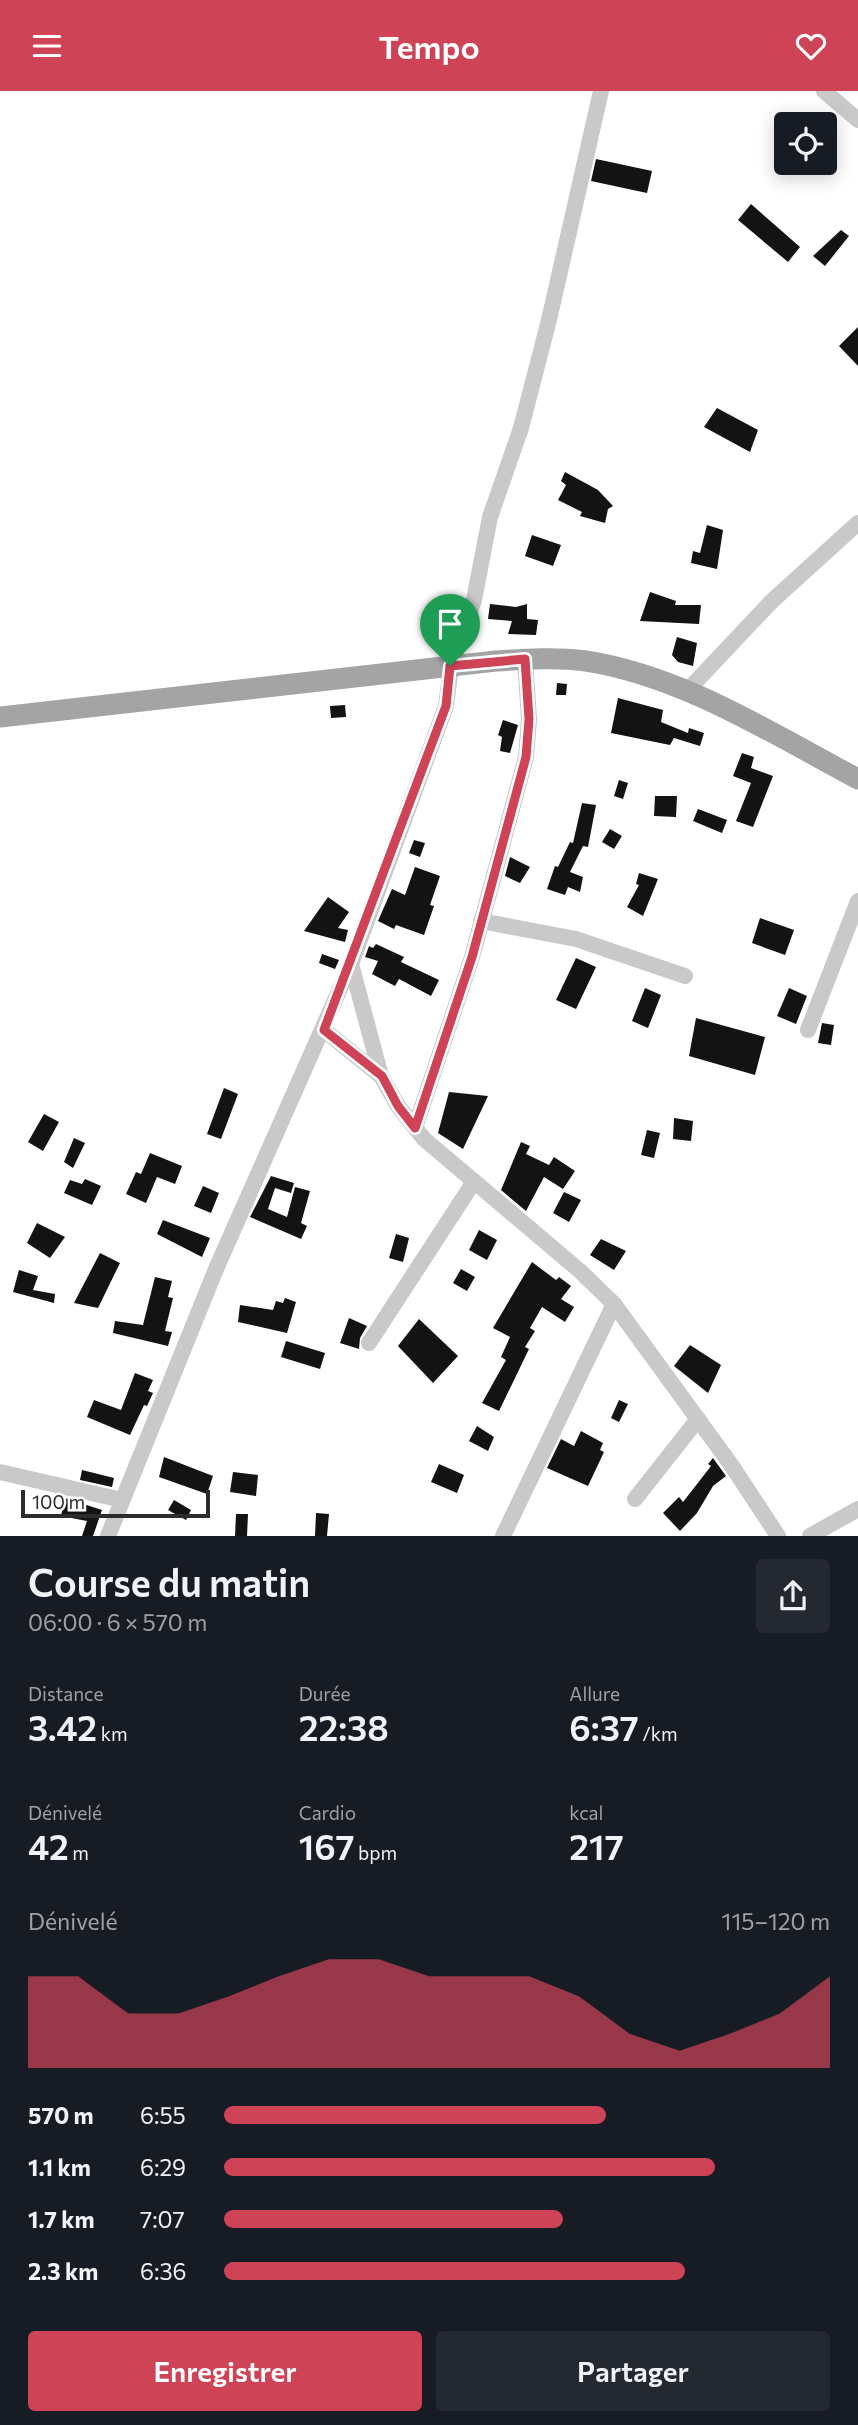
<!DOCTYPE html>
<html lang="fr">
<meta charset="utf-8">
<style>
:root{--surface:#171b24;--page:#242831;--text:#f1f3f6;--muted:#9ea1a6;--accent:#cf4357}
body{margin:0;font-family:Commissioner,sans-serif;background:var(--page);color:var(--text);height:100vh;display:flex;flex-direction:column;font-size:26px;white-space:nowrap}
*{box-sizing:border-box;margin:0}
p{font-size:23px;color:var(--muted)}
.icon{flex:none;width:38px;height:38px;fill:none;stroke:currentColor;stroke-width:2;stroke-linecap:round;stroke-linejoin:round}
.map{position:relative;height:1445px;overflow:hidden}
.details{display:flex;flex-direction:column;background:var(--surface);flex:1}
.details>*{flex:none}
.buttons{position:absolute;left:774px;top:21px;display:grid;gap:14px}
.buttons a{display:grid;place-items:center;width:63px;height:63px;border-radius:7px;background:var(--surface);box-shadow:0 4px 18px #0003;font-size:35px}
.scale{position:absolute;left:21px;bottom:18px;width:189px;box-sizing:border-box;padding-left:7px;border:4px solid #2c2c2c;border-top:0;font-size:19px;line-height:24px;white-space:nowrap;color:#2c2c2c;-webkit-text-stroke:5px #fff;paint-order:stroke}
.pin{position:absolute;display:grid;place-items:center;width:60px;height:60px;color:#fff;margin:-72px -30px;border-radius:50% 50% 50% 0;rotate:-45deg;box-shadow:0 0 7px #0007}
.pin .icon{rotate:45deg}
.round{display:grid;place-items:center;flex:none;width:74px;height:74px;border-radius:7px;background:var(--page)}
.headline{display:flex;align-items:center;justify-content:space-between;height:119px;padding:0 28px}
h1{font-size:38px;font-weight:600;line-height:52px}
.stats{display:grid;grid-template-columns:repeat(3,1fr);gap:10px;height:119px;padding:7px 28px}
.stats div{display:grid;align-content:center}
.stats b{font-size:35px;font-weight:600}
.stats small{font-size:19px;font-weight:400}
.stats p{font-size:19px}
.chart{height:196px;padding:14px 28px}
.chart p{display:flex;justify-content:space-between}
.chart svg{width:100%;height:126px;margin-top:7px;fill:var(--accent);opacity:.7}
.action{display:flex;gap:14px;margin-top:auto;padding:14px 28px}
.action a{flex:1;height:80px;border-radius:7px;background:var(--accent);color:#fff;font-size:28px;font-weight:600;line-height:80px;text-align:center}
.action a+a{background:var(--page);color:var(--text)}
ul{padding:0 28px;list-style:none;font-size:23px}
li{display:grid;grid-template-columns:112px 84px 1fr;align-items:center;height:52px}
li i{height:18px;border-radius:9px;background:var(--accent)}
header{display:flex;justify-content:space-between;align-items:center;height:91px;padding:0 28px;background:var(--accent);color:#fff;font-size:32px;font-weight:600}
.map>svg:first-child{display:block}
.building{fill:#131313}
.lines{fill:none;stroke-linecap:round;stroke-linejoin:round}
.minor{stroke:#c9c9c9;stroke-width:16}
.major{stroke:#a4a4a4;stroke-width:21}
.route-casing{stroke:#fff;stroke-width:14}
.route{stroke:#cf4357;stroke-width:9}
</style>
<header><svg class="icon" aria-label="menu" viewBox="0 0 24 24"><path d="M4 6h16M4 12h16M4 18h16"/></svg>Tempo<svg class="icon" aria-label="heart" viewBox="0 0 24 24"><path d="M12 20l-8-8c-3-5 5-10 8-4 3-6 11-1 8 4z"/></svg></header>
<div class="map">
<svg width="858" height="1445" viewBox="0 0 858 1445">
<rect width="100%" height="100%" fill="#fff"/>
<g class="building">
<path d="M596,68L652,80L647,102L591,90Z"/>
<path d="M751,113L800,156L788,171L738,129Z"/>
<path d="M841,139L849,145L825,175L813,165Z"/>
<path d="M858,236V275L839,255Z"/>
<path d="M717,317L758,339L750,361L704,336Z"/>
<path d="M565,381L598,399L613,415L608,418L605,432L580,425L582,421L558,409L566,394L561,390Z"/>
<path d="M707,434L723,439L717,478L691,472L693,460L700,462Z"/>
<path d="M532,444L561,454L553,475L525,465Z"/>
<path d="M650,501L676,510L675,514H701L699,533L640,530Z"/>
<path d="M490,513L516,516L527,513V528L538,529L536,544L508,543L512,530L488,528Z"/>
<path d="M677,546L697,552L693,575L678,571L672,564Z"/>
<path d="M557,592L567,593L566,604H556Z"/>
<path d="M618,607L663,619L661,631L688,642L689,637L704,642L700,655L674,647L670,654L611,642Z"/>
<path d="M345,614L346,626L331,627L330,615Z"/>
<path d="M503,629L518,634L510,662L500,660L502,646L498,644Z"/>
<path d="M742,662L754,666L751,677L773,685L753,736L736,730L751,692L733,685Z"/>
<path d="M619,689L628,692L623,708L614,705Z"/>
<path d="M655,705H677L676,726L654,725Z"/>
<path d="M582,712L596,714L588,756L583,755L570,781L583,786L580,801L568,796L565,804L547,798L555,775L558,776L570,751L573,752Z"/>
<path d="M698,718L727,729L722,742L693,730Z"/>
<path d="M610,738L622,745L614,758L602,751Z"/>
<path d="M414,749L425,752L420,766L409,762Z"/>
<path d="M510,766L530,776L520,792L505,785Z"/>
<path d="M415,776L440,785L430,814L434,815L424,844L396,834L394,838L378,830L392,798L405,804Z"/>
<path d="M639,782L658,788L643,825L627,816L639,794L636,793Z"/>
<path d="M328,806L349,821L338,837L348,839L345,851L304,840Z"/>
<path d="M760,827L794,839L785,864L752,852Z"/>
<path d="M376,853L404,866L401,871L439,889L431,905L399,888L395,895L372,883L378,870L365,866L369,855L373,857Z"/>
<path d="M322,863L339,869L335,878L319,872Z"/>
<path d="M576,867L596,876L576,918L556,909Z"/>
<path d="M645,897L661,904L648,937L632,930Z"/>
<path d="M789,897L807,905L796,933L777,925Z"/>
<path d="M696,927L765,946L755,984L689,965Z"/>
<path d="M822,932L834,934L831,954L818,952Z"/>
<path d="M224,997L238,1003L221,1048L207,1043Z"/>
<path d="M449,1001L488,1005L463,1058L438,1042Z"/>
<path d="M44,1023L59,1031L43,1060L28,1051Z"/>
<path d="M674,1027L693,1030L691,1050L673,1048Z"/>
<path d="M647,1039L660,1042L654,1067L641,1064Z"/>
<path d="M74,1047L85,1052L73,1077L64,1071Z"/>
<path d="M521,1051L530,1055L526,1063L549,1074L554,1066L575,1080L563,1098L544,1086L526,1120L501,1099Z"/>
<path d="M150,1062L182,1075L175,1093L157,1086L146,1112L126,1103L136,1081L141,1083Z"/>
<path d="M271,1085L294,1092L291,1102L275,1097L268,1118L287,1126L295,1096L310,1100L301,1132L307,1135L301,1148L250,1126Z"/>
<path d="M85,1088L101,1095L92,1114L64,1102L70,1089L82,1093Z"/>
<path d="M203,1095L219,1102L211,1122L194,1115Z"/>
<path d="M564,1101L581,1109L569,1131L553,1122Z"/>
<path d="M163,1129L210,1147L202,1166L157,1143Z"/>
<path d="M37,1132L65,1146L50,1167L27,1152Z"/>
<path d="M479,1139L497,1149L487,1169L469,1159Z"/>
<path d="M396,1143L409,1147L403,1171L389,1167Z"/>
<path d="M601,1148L626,1160L614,1179L590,1164Z"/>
<path d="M100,1162L120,1172L98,1217L74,1212Z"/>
<path d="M532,1171L556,1189L559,1186L571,1195L561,1208L574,1216L565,1231L542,1216L530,1237L535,1240L525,1256L529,1258L499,1320L482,1312L506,1269L501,1266L510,1246L493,1237Z"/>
<path d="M461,1178L475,1186L467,1200L453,1192Z"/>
<path d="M19,1179L38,1185L33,1199L55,1203L54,1212L13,1201Z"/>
<path d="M155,1186L172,1190L168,1206L173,1207L165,1240L172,1241L168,1255L113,1242L115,1230L143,1234Z"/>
<path d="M285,1207L296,1211L287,1242L238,1231L240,1214L273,1219L276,1210L283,1212Z"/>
<path d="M349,1227L367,1235L360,1247L359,1258L340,1252Z"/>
<path d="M419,1228L458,1265L433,1292L398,1255Z"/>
<path d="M286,1250L325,1262L320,1278L281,1266Z"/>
<path d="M690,1254L721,1274L708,1302L674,1275Z"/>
<path d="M135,1282L153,1289L148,1300L153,1302L147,1315L144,1314L130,1344L87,1326L94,1309L121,1319Z"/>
<path d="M619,1309L628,1313L619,1331L611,1327Z"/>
<path d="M477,1335L494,1346L488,1360L469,1350Z"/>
<path d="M581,1340L603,1352L600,1359L604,1361L588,1395L547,1377L561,1348L574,1355Z"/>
<path d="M164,1366L213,1385L207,1403L159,1386Z"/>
<path d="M713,1367L726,1385L713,1395L697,1422L680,1440L663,1422L679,1406L683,1411L711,1375L708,1373Z"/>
<path d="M439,1373L464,1384L457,1402L431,1391Z"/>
<path d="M82,1379L114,1387L112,1396L80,1389Z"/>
<path d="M233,1381L258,1384L256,1405L230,1401Z"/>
<path d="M65,1407L102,1419L93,1445H82L87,1430L61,1425Z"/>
<path d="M174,1409L191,1419L186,1429L168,1419Z"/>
<path d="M316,1422L329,1423L327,1445H315Z"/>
<path d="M236,1423H248L247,1445H235Z"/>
</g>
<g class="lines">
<g class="minor">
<path d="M824,0L858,29"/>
<path d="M687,600L772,510L858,432"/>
<path d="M481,830L576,848L685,885"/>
<path d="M351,873L381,985L398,1015L424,1048L580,1180L614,1213L732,1375L778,1445"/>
<path d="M324,939L381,985"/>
<path d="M808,939L858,810"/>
<path d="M415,1037L472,866L526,666L529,628L525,568"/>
<path d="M369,1252L473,1092"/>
<path d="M0,1381L122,1409"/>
<path d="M635,1408L698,1328"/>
<path d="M108,1445L216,1178L351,873L446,615L451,575L474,509L490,426L521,337L549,229L601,0"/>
<path d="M503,1445L614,1213"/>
<path d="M810,1445L858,1418"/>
</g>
<path class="major" d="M0,626L496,570C526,568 556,566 586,570C683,585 773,643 858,688"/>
</g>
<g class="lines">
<g class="route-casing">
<path id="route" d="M525,568L529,628L526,666L472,866L415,1037L398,1015L382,985L324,939L446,615L450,575Z"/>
</g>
<use href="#route" class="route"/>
</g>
</svg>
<div class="buttons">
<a><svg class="icon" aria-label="locate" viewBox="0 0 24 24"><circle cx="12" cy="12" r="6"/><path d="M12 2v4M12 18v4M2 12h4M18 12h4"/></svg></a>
</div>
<div class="scale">100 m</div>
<div class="pin" style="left:450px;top:575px;background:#1e9e55"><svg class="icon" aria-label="arrive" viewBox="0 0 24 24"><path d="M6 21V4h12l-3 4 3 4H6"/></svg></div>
</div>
<section class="details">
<div class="headline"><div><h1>Course du matin</h1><p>06:00 · 6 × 570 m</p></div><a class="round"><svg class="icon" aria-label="share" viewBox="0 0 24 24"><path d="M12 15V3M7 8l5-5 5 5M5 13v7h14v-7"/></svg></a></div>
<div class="stats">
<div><p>Distance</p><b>3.42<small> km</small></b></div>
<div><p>Durée</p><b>22:38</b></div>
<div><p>Allure</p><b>6:37<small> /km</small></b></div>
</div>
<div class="stats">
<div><p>Dénivelé</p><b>42<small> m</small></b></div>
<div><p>Cardio</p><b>167<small> bpm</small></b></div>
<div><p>kcal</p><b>217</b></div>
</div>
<div class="chart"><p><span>Dénivelé</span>115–120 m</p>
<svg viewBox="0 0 160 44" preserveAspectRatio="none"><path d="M0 44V12L10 12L20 25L30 25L40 19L50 12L60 6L70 6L80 12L90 12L100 12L110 19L120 32L130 38L140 32L150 25L160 12V44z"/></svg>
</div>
<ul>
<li><b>570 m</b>6:55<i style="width:63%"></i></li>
<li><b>1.1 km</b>6:29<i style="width:81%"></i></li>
<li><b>1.7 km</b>7:07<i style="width:56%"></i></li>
<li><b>2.3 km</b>6:36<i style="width:76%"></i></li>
</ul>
<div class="action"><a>Enregistrer</a><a>Partager</a></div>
</section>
